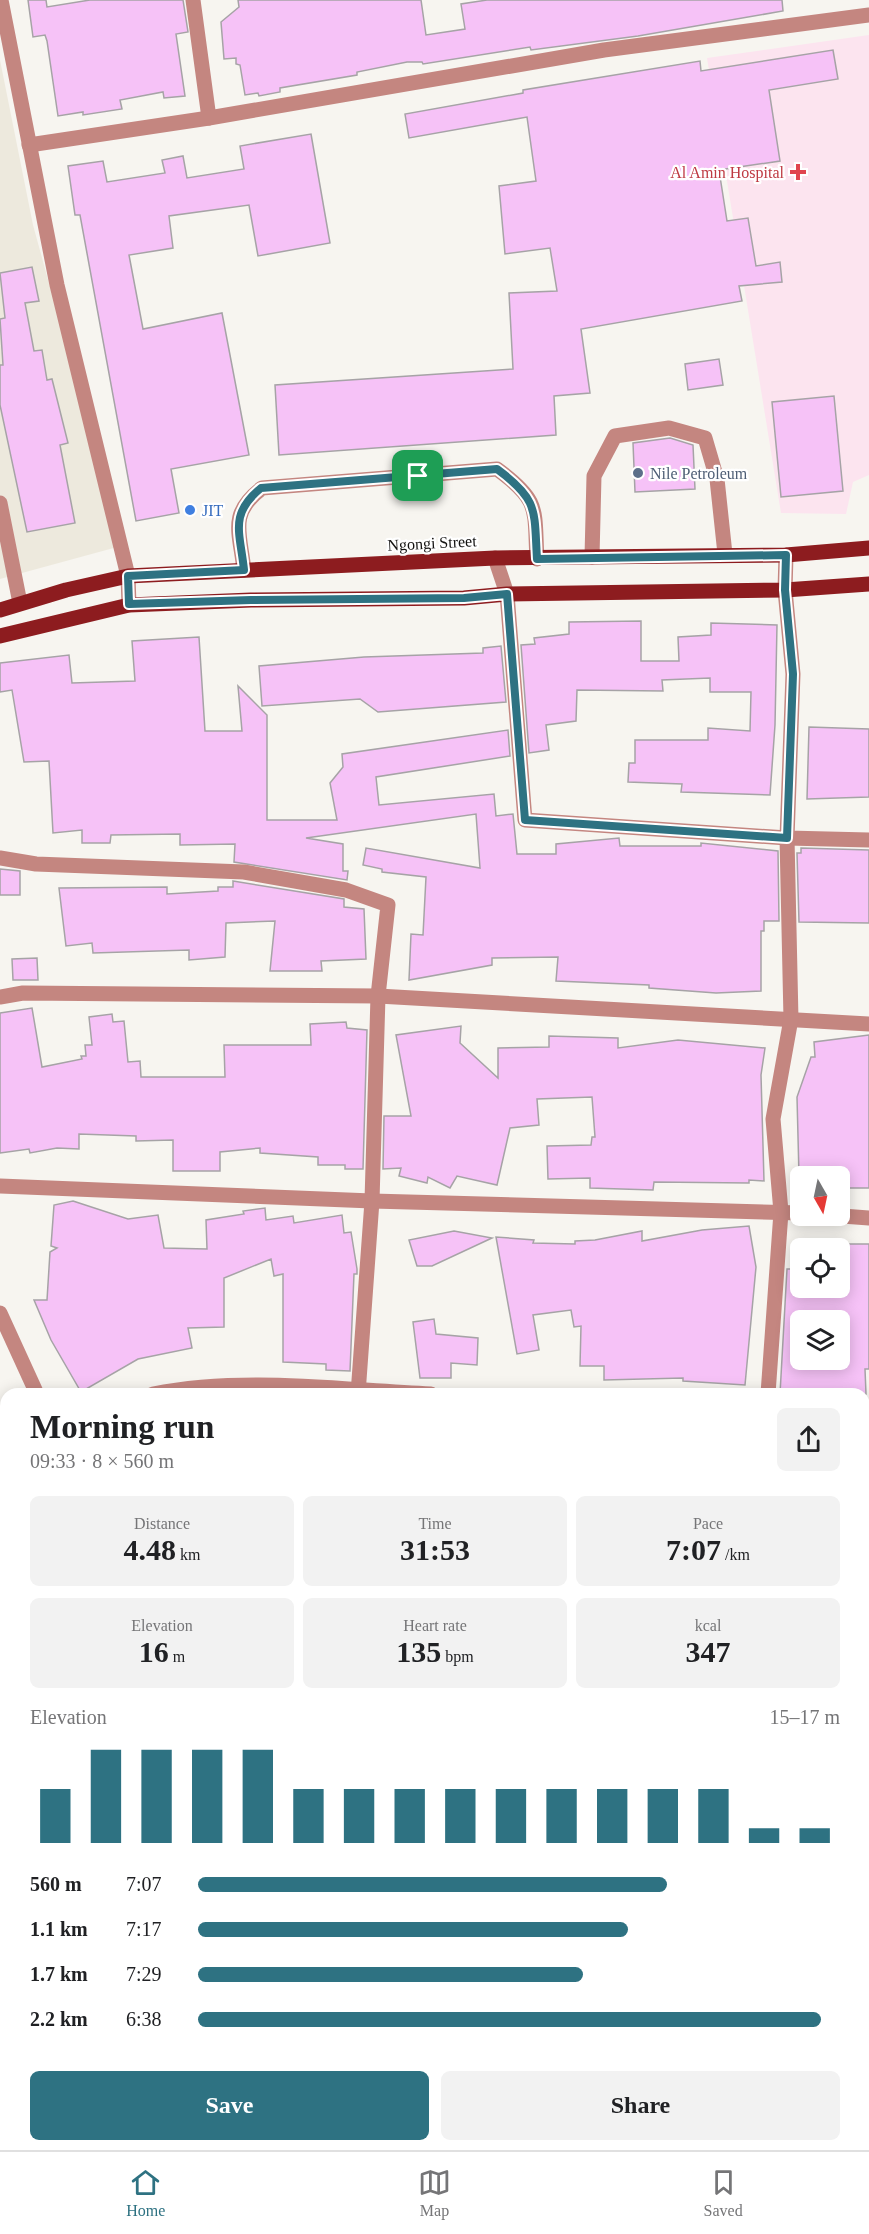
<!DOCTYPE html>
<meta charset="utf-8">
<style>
:root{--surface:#fff;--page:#f2f2f2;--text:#202124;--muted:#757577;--line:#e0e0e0;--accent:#2e7282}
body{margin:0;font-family:Georgia,serif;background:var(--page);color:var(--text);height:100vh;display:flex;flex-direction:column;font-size:22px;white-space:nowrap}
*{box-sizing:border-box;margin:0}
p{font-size:20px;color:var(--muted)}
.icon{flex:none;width:33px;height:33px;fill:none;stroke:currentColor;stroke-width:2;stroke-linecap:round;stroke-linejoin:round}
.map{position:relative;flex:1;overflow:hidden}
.panel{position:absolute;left:0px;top:1388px;width:870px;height:764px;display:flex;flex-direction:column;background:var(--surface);border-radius:18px 18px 0 0;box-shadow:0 3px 15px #0003}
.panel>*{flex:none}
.needle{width:39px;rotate:171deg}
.fabs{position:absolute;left:790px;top:1166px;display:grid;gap:12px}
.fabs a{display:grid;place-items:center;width:60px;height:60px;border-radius:9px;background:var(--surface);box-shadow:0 3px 15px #0003;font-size:30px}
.pin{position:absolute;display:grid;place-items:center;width:51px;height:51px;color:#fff;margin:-26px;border-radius:12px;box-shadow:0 3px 9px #0006}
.round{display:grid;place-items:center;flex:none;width:63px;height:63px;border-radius:9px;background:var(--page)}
.headline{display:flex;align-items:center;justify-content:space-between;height:102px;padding:0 30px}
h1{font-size:33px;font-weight:700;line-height:45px}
.metrics{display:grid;grid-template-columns:repeat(3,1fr);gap:9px;height:102px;padding:6px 30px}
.metrics div{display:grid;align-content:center;border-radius:9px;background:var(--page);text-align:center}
.metrics b{font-size:30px;font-weight:700}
.metrics small{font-size:16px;font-weight:400}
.metrics p{font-size:16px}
.chart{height:168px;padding:12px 30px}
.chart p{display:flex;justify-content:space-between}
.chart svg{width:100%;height:108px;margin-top:6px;stroke:var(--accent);stroke-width:6}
.button{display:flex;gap:12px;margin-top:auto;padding:12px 30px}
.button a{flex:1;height:69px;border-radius:9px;background:var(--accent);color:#fff;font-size:24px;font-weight:700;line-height:69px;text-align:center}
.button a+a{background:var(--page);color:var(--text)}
ul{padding:0 30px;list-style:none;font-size:20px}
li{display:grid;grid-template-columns:96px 72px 1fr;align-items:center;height:45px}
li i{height:15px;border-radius:8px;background:var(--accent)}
.tab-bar{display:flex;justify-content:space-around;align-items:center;height:84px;border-top:2px solid var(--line);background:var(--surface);font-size:16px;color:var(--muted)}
.tab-bar a{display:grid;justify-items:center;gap:3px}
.tab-bar .on{color:var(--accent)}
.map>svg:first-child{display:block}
.built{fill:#ede9dd}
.medical{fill:#fce4ef}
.building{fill:#f6c2f7;stroke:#a6a3a6;stroke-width:1.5;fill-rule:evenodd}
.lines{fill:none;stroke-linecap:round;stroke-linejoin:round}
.minor{stroke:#c48680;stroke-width:15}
.major{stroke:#8d1c1f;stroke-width:15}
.route-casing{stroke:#fff;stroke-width:12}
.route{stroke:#2e7282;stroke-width:8}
.health-dot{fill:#e0444e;stroke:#fff;stroke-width:2}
.service-dot{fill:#5c6f8a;stroke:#fff;stroke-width:2}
.shop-dot{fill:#3f7fe0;stroke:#fff;stroke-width:2}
.labels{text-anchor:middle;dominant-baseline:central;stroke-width:4.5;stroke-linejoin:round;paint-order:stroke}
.health-label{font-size:16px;fill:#be3a42;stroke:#fff;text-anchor:end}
.service-label{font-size:16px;fill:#4e5e75;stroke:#fff;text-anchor:start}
.shop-label{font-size:16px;fill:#366cbe;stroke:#fff;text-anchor:start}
.street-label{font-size:16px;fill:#131211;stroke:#fff}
</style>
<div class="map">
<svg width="869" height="2150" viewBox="0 0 869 2150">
<rect width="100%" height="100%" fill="#f7f5f0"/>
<path class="built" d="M0,60L33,225L121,546L0,579Z"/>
<path class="medical" d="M869,35V475L853,482L846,514L781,513L707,58Z"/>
<g class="building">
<path d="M28,0H46L47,7L90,0H183L188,32L176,34L185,96L164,98L163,92L120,100L122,109L83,115V112L58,116L47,41L45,35L33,37Z"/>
<path d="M238,0H421L426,35L465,29L461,4L487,0H782L783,11L638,36L531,50L530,47L423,64L422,62H407L357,72V75L280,88V92L259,96L258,93L245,95L240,65L236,64V58L224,59L221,22L239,7Z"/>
<path d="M833,50L838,79L769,90L780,161L719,170L727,221L748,218L756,266L780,262L782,282L739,286L742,301L581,329L590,393L554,396L556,435L279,455L275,385L513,369L509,293L557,291L550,248L505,254L499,186L536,181L527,117L409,138L405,114L523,93V90L700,61L701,71Z"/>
<path d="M311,134L330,243L258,256L249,205L169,216L173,248L129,255L143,329L222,313L249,455L171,469L179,513L136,521L80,215H75L68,166L103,161L107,182L165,173L162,160L183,156L187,178L244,169L240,146Z"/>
<path d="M32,267L39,301L25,303L34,351L42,350L47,380L52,379L68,443L60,445L75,523L27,532L0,405V365H3L0,319L5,318L0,273Z"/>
<path d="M719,359L723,385L688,390L685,364Z"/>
<path d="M834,396L843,491L781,497L772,402Z"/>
<path d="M670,438L693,445L695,489L635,492L633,443Z"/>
<path d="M641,621V661H679L678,637L711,635V623L777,625L775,725L770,795L681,792L682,784L628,782L629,763H635V740H708V728L750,731L751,692H710V678L662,680L663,691L577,690L576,721L546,725L549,750L529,753L521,645L535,644L534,638L569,634V622Z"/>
<path d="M199,637L205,731H242L238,686L267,715V820H337L330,783L343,767L342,754L508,730L510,756L376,777L379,805L494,794L496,816L513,814L517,854H556V844L619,838L620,846H701V843L778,851L779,921H764V931H761V991L716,993L649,988V985L556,981L558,957L492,958V965L409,980L411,934L423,935L426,877L382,872V869L363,865L366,848L480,868L476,814L306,838L343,844V871H348L347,880L234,862L235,844L180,845V834L111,835L110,843H82V830L53,833L49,761L24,762L12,690L0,692V663L69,655L72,683L135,681L132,641Z"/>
<path d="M501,646L506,702L378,712L360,699L262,706L259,666L364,657L483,653V648Z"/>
<path d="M809,727L869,729V797L807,799Z"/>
<path d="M801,848L869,850V923L799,922L797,853H801Z"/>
<path d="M0,869L20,871V895H0Z"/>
<path d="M233,881L344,899V907L364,909L366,959L321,961L322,971H270L275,921L226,923L225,957L189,960V950L93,953L92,943L66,946L59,888L167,887V894L218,891V887H233Z"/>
<path d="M37,958L38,980H13L12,959Z"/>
<path d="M32,1008L42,1067L82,1059L81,1056H86L85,1045H92L89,1017L112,1014L113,1022L124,1021L128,1062L140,1061L141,1077H225L224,1045H311L310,1024L346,1022L347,1028L367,1030L363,1169H345V1165H318V1157L260,1153V1148L220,1152V1171H173V1140L136,1141V1136L79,1134V1149L57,1148L30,1153L29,1149L0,1153V1013Z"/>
<path d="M461,1026L460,1043L498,1078V1048L549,1047V1036L618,1038V1048L678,1040L765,1048L761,1075L764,1181L749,1180V1183L654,1182L653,1190L590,1188V1178L548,1179L547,1146L591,1145L592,1137H595L592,1097L537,1099L539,1125L510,1128L497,1185L457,1176L450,1188L428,1177L427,1183L399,1176L401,1168L383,1169L384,1116H411L396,1035Z"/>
<path d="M869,1035V1188H840V1176H799L797,1097L811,1057H815L814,1042Z"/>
<path d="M73,1201L128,1219L158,1215L164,1248L207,1249L206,1220L244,1214L243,1211L265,1208L266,1220L293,1216L294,1223L342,1215L344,1233L351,1232L357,1269V1274H354L350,1371L326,1370V1364L283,1362V1274L274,1276L271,1259L224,1278V1327L188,1328L192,1348L138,1359L81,1392L51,1340L34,1300H47L50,1252L57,1248L51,1246L54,1205Z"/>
<path d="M749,1226L756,1267L745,1385L683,1381V1378L604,1380V1366H580L581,1326L574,1327L571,1310L533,1315L539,1350L517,1354L496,1237L534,1240L533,1243L575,1244V1241L595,1240L642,1231V1241L702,1230Z"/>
<path d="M454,1231L492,1238L432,1266H417L409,1240Z"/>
<path d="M840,1244H869V1369H865L866,1394H780L787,1269H801V1287H840ZM801,1320H840V1359H801Z"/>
<path d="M434,1319L436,1334L478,1338L477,1365L451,1363V1378H420L413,1322Z"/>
</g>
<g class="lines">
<g class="minor">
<path d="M1,0L57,285L128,576L129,605"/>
<path d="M193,0L209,118"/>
<path d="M29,145L209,118L604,50L869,15"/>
<path d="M0,503L20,603"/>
<path d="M592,557L594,476L615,436L669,428L705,438L717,479L725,554"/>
<path d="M495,558L507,594L525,820L787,838L869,840"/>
<path d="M244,570C240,532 228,514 262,488L497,469C541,501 534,509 537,559"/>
<path d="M0,858L36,864L244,872L346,890L388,905L378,996L372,1201L358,1394"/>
<path d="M0,997L23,993L378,996L869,1024"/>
<path d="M0,1186L372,1201L801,1213"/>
<path d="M829,1215L869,1218"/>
<path d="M0,1313L37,1394"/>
<path d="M153,1394C244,1376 339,1390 431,1394"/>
<path d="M768,1394L781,1212L773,1119L791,1019L787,838L793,674L785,590L786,555"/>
<path d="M864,1415H869"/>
<path d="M864,1607H869"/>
<path d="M864,1806H869"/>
<path d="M0,1846L6,1845"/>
<path d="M864,2001L869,2002"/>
<path d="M243,2150L250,2145"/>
<path d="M728,2150L729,2145"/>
</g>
<g class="major">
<path d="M0,610L66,590L128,576L495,558L786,555L869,548"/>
<path d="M0,636L129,605L251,600L464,598L507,594L785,590L869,584"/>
</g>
</g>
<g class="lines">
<g class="route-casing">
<path id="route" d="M497,469C539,500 534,510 537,559L786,555L785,590L793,674L787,838L525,820L507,594L464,598L251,600L129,604L128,576L244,570C240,532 229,514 261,488Z"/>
</g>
<use href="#route" class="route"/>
</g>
<path class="health-dot" d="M795 163h6v6h6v6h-6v6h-6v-6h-6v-6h6z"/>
<circle class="service-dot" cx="638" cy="473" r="6"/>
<circle class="shop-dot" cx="190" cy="510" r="6"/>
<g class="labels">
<g class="health-label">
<text x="784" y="172">Al Amin Hospital</text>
</g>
<g class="service-label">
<text x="650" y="473">Nile Petroleum</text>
</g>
<g class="shop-label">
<text x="202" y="510">JIT</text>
</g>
<g class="street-label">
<text transform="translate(432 543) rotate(-3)">Ngongi Street</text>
</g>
</g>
</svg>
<div class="fabs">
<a><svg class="needle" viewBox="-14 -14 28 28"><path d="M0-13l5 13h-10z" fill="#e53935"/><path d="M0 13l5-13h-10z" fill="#757577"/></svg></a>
<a><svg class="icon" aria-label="locate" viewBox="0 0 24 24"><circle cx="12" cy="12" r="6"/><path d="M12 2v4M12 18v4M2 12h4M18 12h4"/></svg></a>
<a><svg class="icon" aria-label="layers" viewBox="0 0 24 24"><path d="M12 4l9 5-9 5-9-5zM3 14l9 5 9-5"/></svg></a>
</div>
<div class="pin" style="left:418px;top:476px;background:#1e9e55"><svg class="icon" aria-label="arrive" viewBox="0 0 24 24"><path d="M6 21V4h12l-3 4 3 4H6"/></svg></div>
<section class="panel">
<div class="headline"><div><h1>Morning run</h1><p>09:33 · 8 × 560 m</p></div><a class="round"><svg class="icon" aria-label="share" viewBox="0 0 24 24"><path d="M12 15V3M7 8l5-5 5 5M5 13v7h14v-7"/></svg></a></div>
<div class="metrics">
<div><p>Distance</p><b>4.48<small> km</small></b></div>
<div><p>Time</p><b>31:53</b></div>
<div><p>Pace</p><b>7:07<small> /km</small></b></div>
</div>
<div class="metrics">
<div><p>Elevation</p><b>16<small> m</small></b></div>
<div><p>Heart rate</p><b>135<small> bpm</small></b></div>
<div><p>kcal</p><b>347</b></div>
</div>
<div class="chart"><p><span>Elevation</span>15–17 m</p>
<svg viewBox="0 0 160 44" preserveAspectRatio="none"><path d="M5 44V22M15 44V6M25 44V6M35 44V6M45 44V6M55 44V22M65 44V22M75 44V22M85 44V22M95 44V22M105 44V22M115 44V22M125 44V22M135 44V22M145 44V38M155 44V38"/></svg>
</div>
<ul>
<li><b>560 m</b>7:07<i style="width:73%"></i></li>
<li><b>1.1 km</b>7:17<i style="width:67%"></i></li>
<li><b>1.7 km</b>7:29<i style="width:60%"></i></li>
<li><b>2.2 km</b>6:38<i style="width:97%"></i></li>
</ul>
<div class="button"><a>Save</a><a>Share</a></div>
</section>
</div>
<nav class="tab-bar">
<a class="on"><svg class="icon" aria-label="home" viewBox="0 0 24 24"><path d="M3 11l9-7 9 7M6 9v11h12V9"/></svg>Home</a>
<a><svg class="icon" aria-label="map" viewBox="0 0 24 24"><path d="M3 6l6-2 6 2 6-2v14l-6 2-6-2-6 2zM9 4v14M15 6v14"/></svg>Map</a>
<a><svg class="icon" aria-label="saved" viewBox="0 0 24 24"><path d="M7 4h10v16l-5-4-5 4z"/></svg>Saved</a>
</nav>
